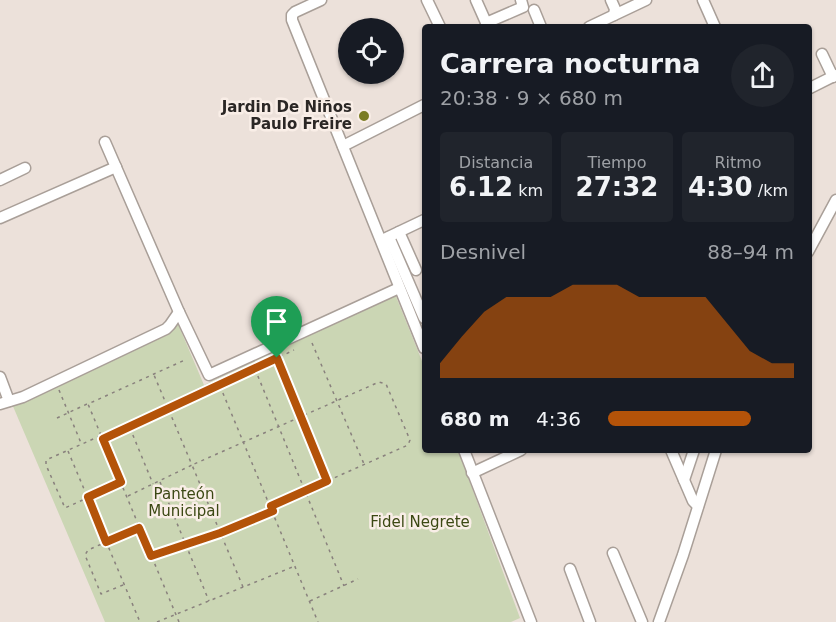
<!DOCTYPE html>
<html lang="es">
<meta charset="utf-8">
<style>
:root{--surface:#171b24;--page:#20242c;--text:#f1f3f6;--muted:#9ea1a6;--accent:#b45309}
body{margin:0;font-family:"DejaVu Sans",sans-serif;background:var(--page);color:var(--text);height:100vh;display:flex;flex-direction:column;font-size:22px;white-space:nowrap}
*{box-sizing:border-box;margin:0}
p{font-size:20px;color:var(--muted)}
.icon{flex:none;width:33px;height:33px;fill:none;stroke:currentColor;stroke-width:2;stroke-linecap:round;stroke-linejoin:round}
.map{position:relative;flex:1;overflow:hidden}
.sheet{position:absolute;left:422px;top:24px;width:390px;height:429px;display:flex;flex-direction:column;background:var(--surface);border-radius:6px;box-shadow:0 2px 4px #0004}
.sheet>*{flex:none}
.controls{position:absolute;left:338px;top:18px;display:grid;gap:12px}
.controls a{display:grid;place-items:center;width:66px;height:66px;border-radius:50%;background:var(--surface);box-shadow:0 2px 4px #0004;font-size:30px}
.pin{position:absolute;display:grid;place-items:center;width:51px;height:51px;color:#fff;margin:-62px -26px;border-radius:50% 50% 50% 0;rotate:-45deg;box-shadow:0 0 6px #0007}
.pin .icon{rotate:45deg}
.round{display:grid;place-items:center;flex:none;width:63px;height:63px;border-radius:32px;background:var(--page)}
.summary{display:flex;align-items:center;justify-content:space-between;height:102px;padding:0 18px}
h1{font-size:27px;font-weight:800;line-height:45px}
.stats{display:grid;grid-template-columns:repeat(3,1fr);gap:9px;height:102px;padding:6px 18px}
.stats div{display:grid;align-content:center;border-radius:6px;background:var(--page);text-align:center}
.stats b{font-size:26px;font-weight:800}
.stats small{font-size:16px;font-weight:400}
.stats p{font-size:16px}
.chart{height:168px;padding:12px 18px}
.chart p{display:flex;justify-content:space-between}
.chart svg{width:100%;height:108px;margin-top:6px;fill:var(--accent);opacity:.7}
ul{padding:0 18px;list-style:none;font-size:20px}
li{display:grid;grid-template-columns:96px 72px 1fr;align-items:center;height:45px}
li i{height:15px;border-radius:8px;background:var(--accent)}
.map>svg:first-child{display:block}
.green{fill:#cbd6b4}
.lines{fill:none;stroke-linecap:round;stroke-linejoin:round}
.minor-casing{stroke:#a99f98;stroke-width:13}
.path{stroke:#89817d;stroke-width:1.5;stroke-dasharray:3 4.5;stroke-linecap:butt}
.minor{stroke:#fff;stroke-width:10}
.route-casing{stroke:#fff;stroke-width:12}
.route{stroke:#b45309;stroke-width:8}
.poi-dot{fill:#7a7c24;stroke:#f9eee7;stroke-width:2}
.labels{text-anchor:middle;dominant-baseline:central;stroke-width:5;stroke-linejoin:round;paint-order:stroke}
.poi-label{font-size:15px;font-weight:bold;fill:#2b2725;stroke:#f9eee7;text-anchor:end}
.park-label{font-size:15px;fill:#3b4813;stroke:#f9eee7}
</style>
<div class="map">
<svg width="836" height="622" viewBox="0 0 836 622">
<rect width="100%" height="100%" fill="#ece1da"/>
<path class="green" d="M395,294L424,366V450H458L520,618L511,622H105L12,404L178,324L204,385Z"/>
<g class="lines">
<g class="minor-casing">
<g id="minor">
<path d="M321,0L295,12L292,15V20L424,348"/>
<path d="M427,0L440,27"/>
<path d="M476,0L488,27"/>
<path d="M611,0L615,9L614,15"/>
<path d="M703,0L715,27"/>
<path d="M534,10L541,27"/>
<path d="M486,23L523,7L521,0"/>
<path d="M589,27L646,0"/>
<path d="M822,54L833,77"/>
<path d="M808,89L836,75"/>
<path d="M105,142L179,312L209,375L399,288"/>
<path d="M343,146L424,105"/>
<path d="M0,180L25,168"/>
<path d="M0,218L116,167"/>
<path d="M399,232L416,270"/>
<path d="M389,237L424,318"/>
<path d="M384,239L424,220"/>
<path d="M808,252L836,200"/>
<path d="M0,377L9,401"/>
<path d="M0,404L23,397L166,329L170,325L179,312"/>
<path d="M464,450L531,622"/>
<path d="M671,450L693,501L698,506"/>
<path d="M472,473L521,450"/>
<path d="M684,480L694,450"/>
<path d="M613,553L642,622"/>
<path d="M570,569L590,622"/>
<path d="M659,622L683,555L716,450"/>
</g>
</g>
<g class="path">
<path d="M312,343L364,464"/>
<path d="M278,360L327,480"/>
<path d="M255,369L344,586"/>
<path d="M220,386L318,622"/>
<path d="M59,390L81,443"/>
<path d="M57,418L87,404"/>
<path d="M130,428L153,484"/>
<path d="M100,436L46,460V465L65,508L120,483"/>
<path d="M103,439L169,410L294,350"/>
<path d="M68,451L140,622"/>
<path d="M160,482L209,601"/>
<path d="M128,496L192,465L154,375"/>
<path d="M153,555L220,533L272,512"/>
<path d="M123,585L101,594L85,555L88,550L138,528"/>
<path d="M243,587L192,465L379,382L386,384L410,440L408,445L271,506"/>
<path d="M310,601L358,579"/>
<path d="M157,622L295,566"/>
<path d="M179,622L88,404L187,359"/>
</g>
<use href="#minor" class="minor"/>
</g>
<g class="lines">
<g class="route-casing">
<path id="route" d="M277,358L327,481L271,506L273,511L220,533L151,556L139,528L106,542L88,497L121,482L103,439Z"/>
</g>
<use href="#route" class="route"/>
</g>
<circle class="poi-dot" cx="364" cy="116" r="6"/>
<g class="labels">
<g class="poi-label">
<text x="352" y="107">Jardin De Niños<tspan x="352" dy="17">Paulo Freire</tspan></text>
</g>
<g class="park-label">
<text x="184" y="494">Panteón<tspan x="184" dy="17">Municipal</tspan></text>
<text x="420" y="522">Fidel Negrete</text>
</g>
</g>
</svg>
<div class="controls">
<a><svg class="icon" aria-label="locate" viewBox="0 0 24 24"><circle cx="12" cy="12" r="6"/><path d="M12 2v4M12 18v4M2 12h4M18 12h4"/></svg></a>
</div>
<div class="pin" style="left:277px;top:358px;background:#1e9e55"><svg class="icon" aria-label="arrive" viewBox="0 0 24 24"><path d="M6 21V4h12l-3 4 3 4H6"/></svg></div>
<section class="sheet">
<div class="summary"><div><h1>Carrera nocturna</h1><p>20:38 · 9 × 680 m</p></div><a class="round"><svg class="icon" aria-label="share" viewBox="0 0 24 24"><path d="M12 15V3M7 8l5-5 5 5M5 13v7h14v-7"/></svg></a></div>
<div class="stats">
<div><p>Distancia</p><b>6.12<small> km</small></b></div>
<div><p>Tiempo</p><b>27:32</b></div>
<div><p>Ritmo</p><b>4:30<small> /km</small></b></div>
</div>
<div class="chart"><p><span>Desnivel</span>88–94 m</p>
<svg viewBox="0 0 160 44" preserveAspectRatio="none"><path d="M0 44V38L10 27L20 17L30 11L40 11L50 11L60 6L70 6L80 6L90 11L100 11L110 11L120 11L130 22L140 33L150 38L160 38V44z"/></svg>
</div>
<ul>
<li><b>680 m</b>4:36<i style="width:77%"></i></li>
</ul>
</section>
</div>
